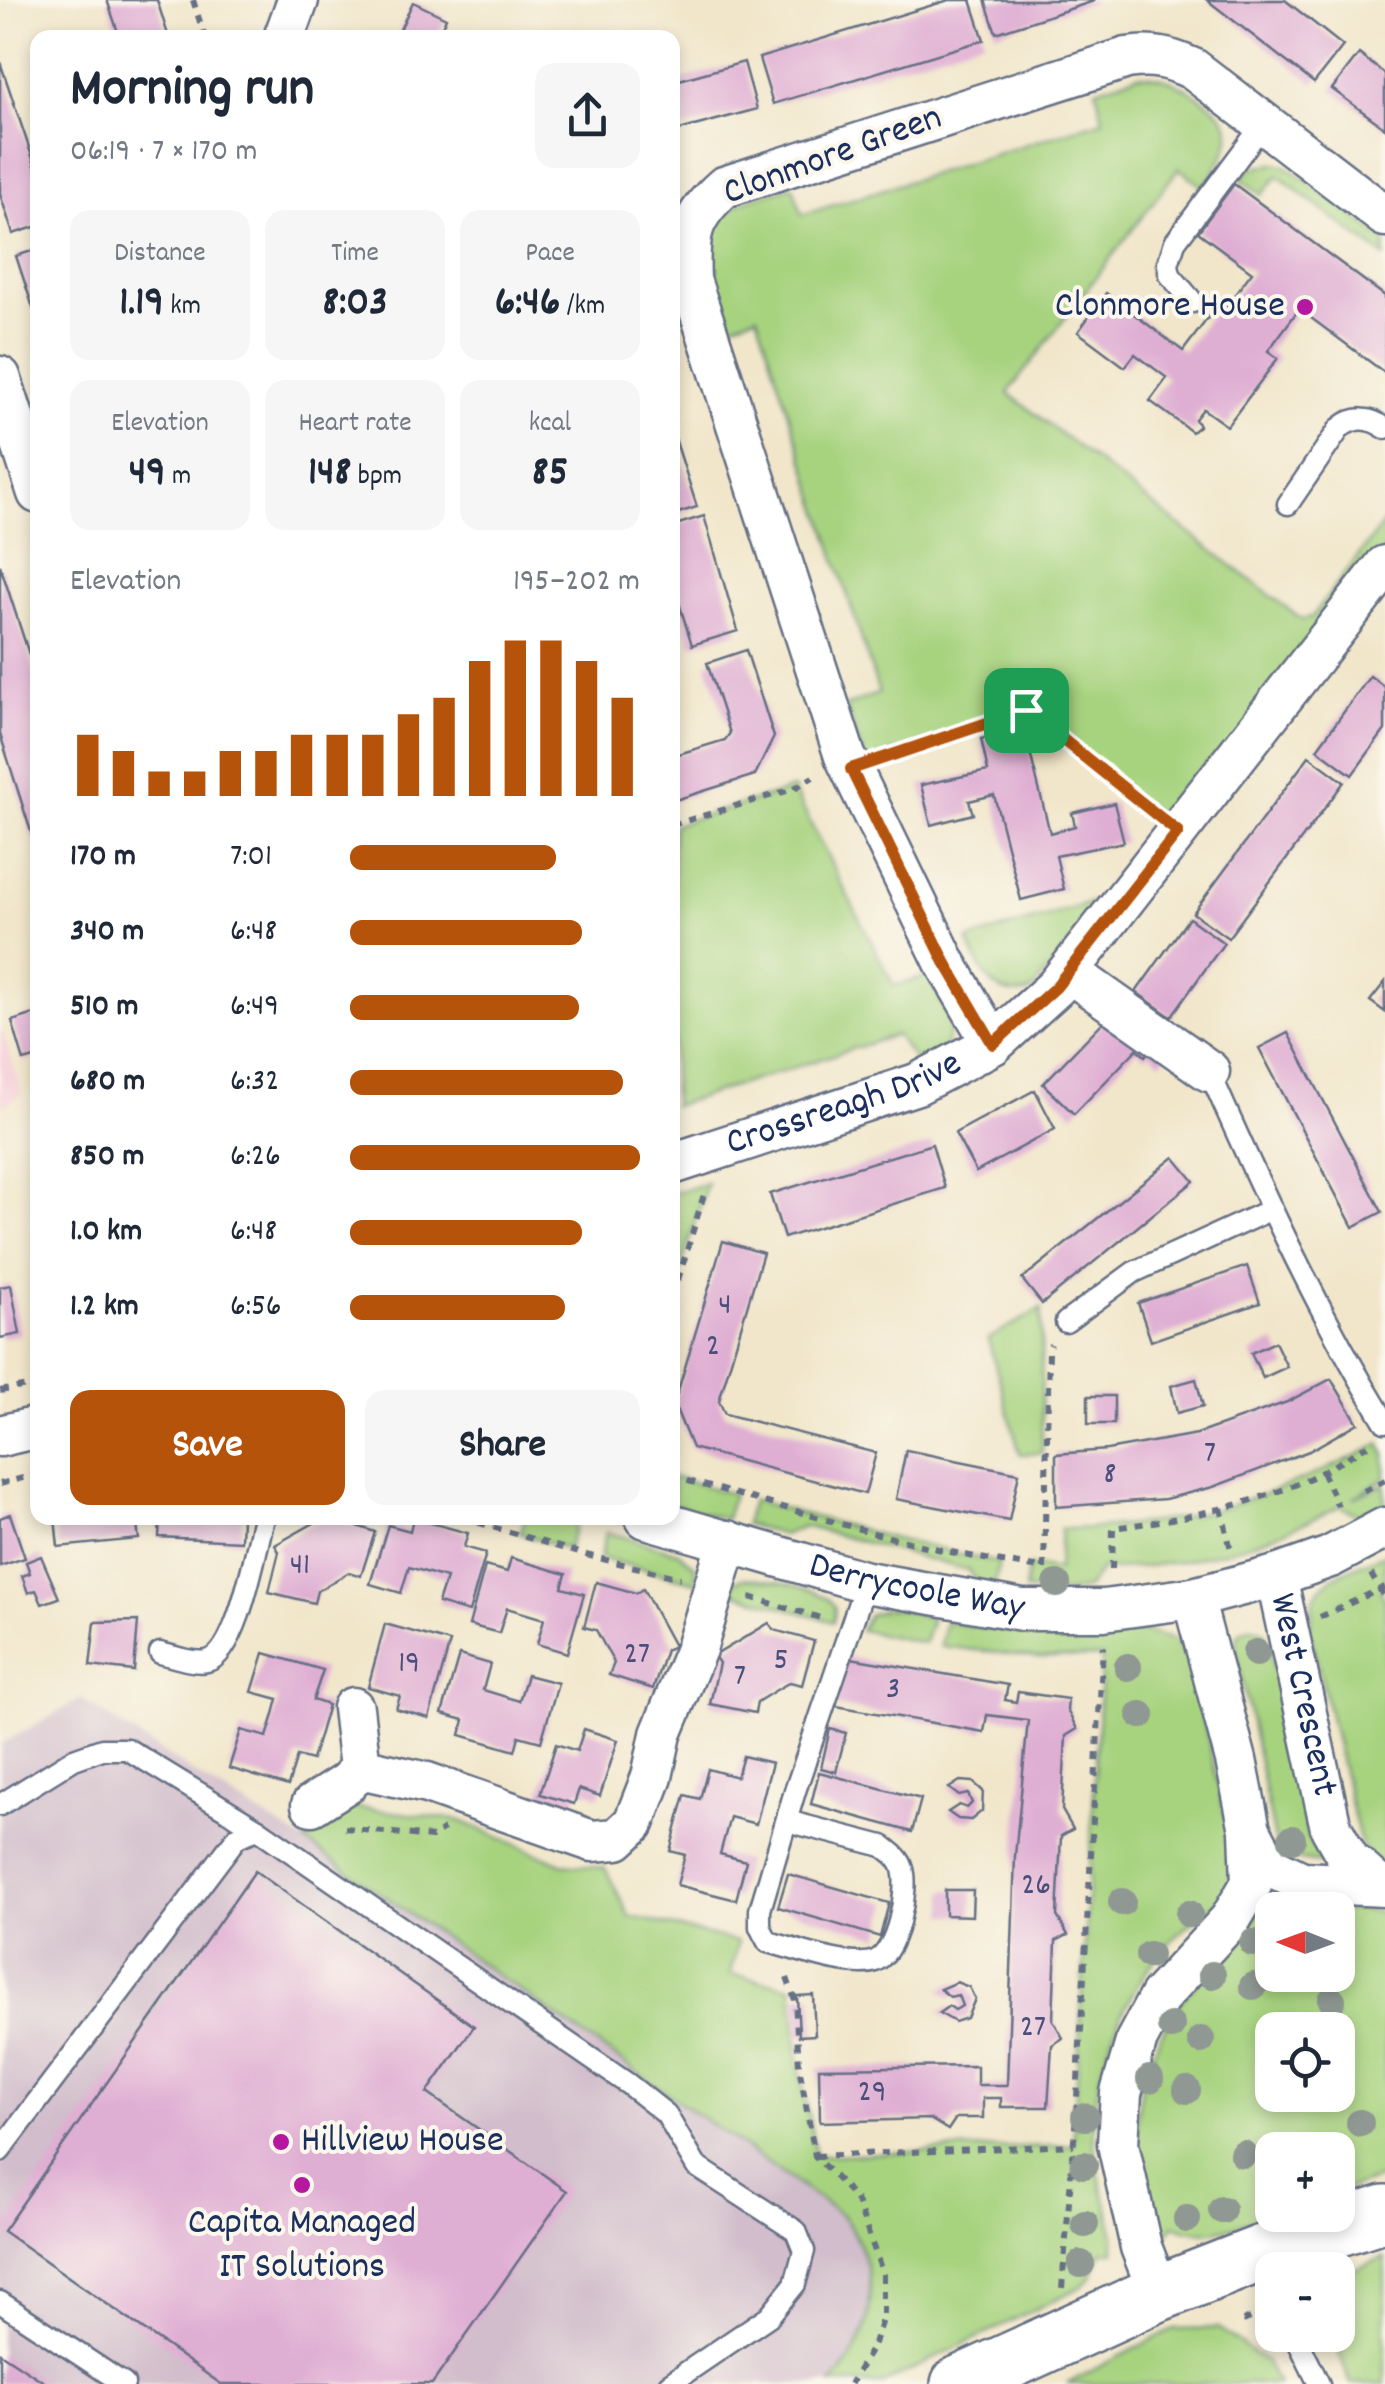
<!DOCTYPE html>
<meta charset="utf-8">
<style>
:root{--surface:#fff;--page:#f6f6f7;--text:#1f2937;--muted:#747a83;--accent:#b45309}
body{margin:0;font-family:Dekko,sans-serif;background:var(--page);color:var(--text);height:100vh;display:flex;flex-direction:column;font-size:38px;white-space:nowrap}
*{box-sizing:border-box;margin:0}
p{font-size:32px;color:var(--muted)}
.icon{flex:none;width:55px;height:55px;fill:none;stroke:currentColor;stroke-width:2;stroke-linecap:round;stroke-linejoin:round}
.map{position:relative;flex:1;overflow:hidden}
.details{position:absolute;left:30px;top:30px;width:650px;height:1495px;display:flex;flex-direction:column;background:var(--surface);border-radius:20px;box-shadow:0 5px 15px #0003}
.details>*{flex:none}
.needle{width:65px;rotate:271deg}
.buttons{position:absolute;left:1255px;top:1892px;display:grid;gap:20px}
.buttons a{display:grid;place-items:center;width:100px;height:100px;border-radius:20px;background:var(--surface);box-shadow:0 5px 15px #0003;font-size:50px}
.pin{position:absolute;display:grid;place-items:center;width:85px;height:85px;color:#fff;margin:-42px;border-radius:20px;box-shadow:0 5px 15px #0006}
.round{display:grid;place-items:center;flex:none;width:105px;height:105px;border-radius:20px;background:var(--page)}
.summary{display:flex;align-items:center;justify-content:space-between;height:170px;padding:0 40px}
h1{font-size:55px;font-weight:800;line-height:75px}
.figures{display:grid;grid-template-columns:repeat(3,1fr);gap:15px;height:170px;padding:10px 40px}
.figures div{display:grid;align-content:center;border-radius:20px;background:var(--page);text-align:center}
.figures b{font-size:42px;font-weight:800}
.figures small{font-size:28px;font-weight:400}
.figures p{font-size:28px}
.chart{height:280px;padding:20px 40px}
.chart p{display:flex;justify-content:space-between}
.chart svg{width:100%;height:180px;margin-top:10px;stroke:var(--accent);stroke-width:6}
.cta{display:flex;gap:20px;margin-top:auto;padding:20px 40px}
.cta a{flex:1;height:115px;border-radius:20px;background:var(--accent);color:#fff;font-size:40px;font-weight:800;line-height:115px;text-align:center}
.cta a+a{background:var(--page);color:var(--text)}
ul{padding:0 40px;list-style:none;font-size:32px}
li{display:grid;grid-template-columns:160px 120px 1fr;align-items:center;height:75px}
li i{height:25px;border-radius:12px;background:var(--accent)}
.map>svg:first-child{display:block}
.built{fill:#f5cfda}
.industrial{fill:#d1bdcb}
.green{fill:#a7d37f;stroke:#61816e;stroke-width:2.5;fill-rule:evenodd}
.building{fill:#dfaed3}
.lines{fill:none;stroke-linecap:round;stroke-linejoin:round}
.lane-casing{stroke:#666f84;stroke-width:25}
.street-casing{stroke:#666f84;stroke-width:45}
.secondary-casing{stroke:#666f84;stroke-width:60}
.path{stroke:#666f84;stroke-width:6;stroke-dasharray:8 8;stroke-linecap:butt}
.lane{stroke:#fff;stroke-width:20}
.street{stroke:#fff;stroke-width:40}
.secondary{stroke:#fff;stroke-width:55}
.tree{fill:#8f9893}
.route-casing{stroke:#fff;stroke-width:20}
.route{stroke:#b45309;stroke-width:12}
.poi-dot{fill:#b5179e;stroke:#fbf7ec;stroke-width:4}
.labels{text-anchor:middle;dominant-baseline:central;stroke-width:8;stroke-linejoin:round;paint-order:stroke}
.number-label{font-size:32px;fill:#4c4f7b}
.street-label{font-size:38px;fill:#1b2f5e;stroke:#fbf7ec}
.poi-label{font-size:38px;fill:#1b2f5e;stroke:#fbf7ec;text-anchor:end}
</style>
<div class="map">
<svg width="1385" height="2384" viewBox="0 0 1385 2384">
<rect width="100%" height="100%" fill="#fbf7ec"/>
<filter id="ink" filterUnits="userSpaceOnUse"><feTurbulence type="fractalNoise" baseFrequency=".01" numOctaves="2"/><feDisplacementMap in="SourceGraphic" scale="20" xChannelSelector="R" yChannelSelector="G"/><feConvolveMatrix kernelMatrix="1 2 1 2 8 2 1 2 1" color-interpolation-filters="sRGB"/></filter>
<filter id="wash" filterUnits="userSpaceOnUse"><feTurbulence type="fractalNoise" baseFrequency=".0048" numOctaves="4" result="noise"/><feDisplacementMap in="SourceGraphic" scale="40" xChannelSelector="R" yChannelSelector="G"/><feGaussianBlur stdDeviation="2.25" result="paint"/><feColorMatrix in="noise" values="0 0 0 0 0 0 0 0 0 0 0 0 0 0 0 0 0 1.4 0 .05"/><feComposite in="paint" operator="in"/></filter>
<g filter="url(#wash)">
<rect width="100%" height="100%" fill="#f1e6ca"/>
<path class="built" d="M0,1025L22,1094L0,1108Z"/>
<path class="industrial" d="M81,1699L199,1777L305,1841L843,2216L861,2248L872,2302L864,2333L850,2362L831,2384H0V1745Z"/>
<g class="green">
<path d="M1138,75C1163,75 1178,83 1198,96C1247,127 1230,146 1204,188L1179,168L1008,393L1301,619L1312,617L1385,521V548L1172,827L1026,710L865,762L846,706L879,693L757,315L725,327C712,286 688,231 739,204C755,195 776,191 793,186L802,215L1103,120L1096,89Z"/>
<path d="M1276,163L1288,167L1385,239V257L1278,176L1262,195L1241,179L1251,168Z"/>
<path d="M793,789L894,986L929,976C939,995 963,1034 939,1052C934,1057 923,1059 916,1062L896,1035L673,1106V825Z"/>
<path d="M1110,897L1030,992C992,1002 981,969 968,940Z"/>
<path d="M707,1183L679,1274L673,1272V1193Z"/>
<path d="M1041,1309L1042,1453L1020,1454L988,1339Z"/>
<path d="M1380,1444L1385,1454V1478L1353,1498L1385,1484V1508L1365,1519L1340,1506C1262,1546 1188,1566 1101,1570L1086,1589L1068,1592L1025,1590L1028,1566L1058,1570L1061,1529C1184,1528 1271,1498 1380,1444Z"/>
<path d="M673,1477L733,1494L726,1519L673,1504Z"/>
<path d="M752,1500L887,1537L999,1563L994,1587L977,1584L968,1570L803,1526L783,1535L745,1524Z"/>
<path d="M525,1518H550L576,1524L568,1549L520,1534Z"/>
<path d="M606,1532L678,1552L695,1566L696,1582L600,1558Z"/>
<path d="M1385,1554V1587L1380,1590L1385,1599V1864L1371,1861L1359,1840L1309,1627C1315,1617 1310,1607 1315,1596C1326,1575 1364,1563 1385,1554Z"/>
<path d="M743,1578C761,1577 825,1588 834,1606C836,1612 834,1616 833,1622L729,1591L734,1582Z"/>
<path d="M885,1609H900L932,1618L924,1643L860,1630L869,1615Z"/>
<path d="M945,1622L1020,1633L1143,1631L1174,1640L1190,1661L1233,1850L1231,1893C1213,1907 1192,1920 1176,1936C1123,1988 1087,2079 1095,2154C1098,2186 1116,2219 1114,2252H1102L1091,2277L1082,2286L883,2384H831C879,2331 883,2275 843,2216L305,1841L352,1807L458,1820L562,1864L605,1868L629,1916L738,1942L730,1974L792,1987L799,2066L816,2156L1073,2145L1102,1657L1039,1658L941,1646Z"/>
<path d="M1252,1627L1263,1631L1268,1640L1308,1834L1322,1863L1300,1860L1276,1845L1236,1650C1235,1636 1238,1631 1252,1627Z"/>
<path d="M1266,1897L1306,1910H1272V1975H1338V1910H1370L1385,1914V2177L1338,2192V2150H1272V2213C1241,2223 1207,2242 1175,2225L1167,2233C1151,2219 1144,2190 1140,2170C1128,2103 1150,2037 1194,1985C1221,1953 1248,1936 1266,1897ZM1272,2030H1338V2095H1272Z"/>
<path d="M1385,2257V2384H1351L1332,2335H1338V2284L1355,2269Z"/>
<path d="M1218,2328L1266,2362L1278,2384H1066L1173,2329Z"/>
</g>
<g id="blocks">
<g class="building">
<path d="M107,0H157L169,38H120Z"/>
<path d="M949,0H971L984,40L773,104L759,58Z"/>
<path d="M985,0H1094V1L996,33Z"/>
<path d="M1207,0H1285L1343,46L1314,83Z"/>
<path d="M413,2L446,18L437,38H396Z"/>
<path d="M1359,54L1385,74V128L1332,89Z"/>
<path d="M0,62L38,174V226L13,234L0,194Z"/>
<path d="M744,62L757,109L672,132V82Z"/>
<path d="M1234,184L1385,296V373L1299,309L1268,351L1278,358L1227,426L1203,409L1195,419L1199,426L1192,432L1150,401L1167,378L1135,354L1125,367L1078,332L1106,293L1183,351L1217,306L1223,310L1252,272L1198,232Z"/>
<path d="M38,249V320H37L16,256Z"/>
<path d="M672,429L697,507L672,515Z"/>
<path d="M704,516L738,631L692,645L672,580V526Z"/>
<path d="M0,565L38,682L37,851L0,734Z"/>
<path d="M746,650L774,737L755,775L672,801V756L725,740L730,733L707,663Z"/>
<path d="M1370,676L1385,687V730L1352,775L1317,749Z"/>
<path d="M1024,728L1050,833L1075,826L1072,813L1114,803L1124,842L1056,856L1064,889L1021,900L994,795L969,801L973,814L931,825L921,785L988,771L981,739Z"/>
<path d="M1309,756L1344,782L1228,938L1193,913Z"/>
<path d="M1189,918L1224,943L1171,1017L1136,992Z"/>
<path d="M1385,982V1012L1370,1001Z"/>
<path d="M38,1013V1057L24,1061L12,1021Z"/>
<path d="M1106,1019L1125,1037L1132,1025L1170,1051L1161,1062L1149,1052L1145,1056L1137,1049L1074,1114L1043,1084Z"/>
<path d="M1288,1033L1382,1212L1353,1227L1259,1048Z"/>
<path d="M1035,1090L1055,1129L976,1172L955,1133Z"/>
<path d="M932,1144L945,1188L784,1238L770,1194Z"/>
<path d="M1174,1157L1194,1181L1042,1304L1022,1279Z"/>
<path d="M723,1241L763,1253L719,1401L725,1414L876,1453L865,1494L692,1448L674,1404Z"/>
<path d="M1247,1266L1260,1303L1151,1341L1138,1303Z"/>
<path d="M11,1285L20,1334L0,1338V1287Z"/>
<path d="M1275,1342L1287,1367L1263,1378L1251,1353Z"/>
<path d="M1196,1379L1203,1406L1177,1413L1171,1386Z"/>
<path d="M1331,1379L1358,1423L1309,1451L1213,1487L1165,1499L1056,1507V1454L1107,1450L1197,1434L1287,1402Z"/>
<rect x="1088" y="1396" width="26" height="28"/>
<path d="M906,1450L1019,1473L1009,1521L896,1499Z"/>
<path d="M10,1514L25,1558L0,1566V1518Z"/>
<path d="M55,1518H136L139,1539L58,1547Z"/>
<path d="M160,1518H242L241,1541L159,1537Z"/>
<path d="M323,1518H334L375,1532L361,1576L349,1572L317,1591L314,1603L269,1592L279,1552L275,1545Z"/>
<path d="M413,1518L468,1533L464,1547L486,1553L469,1612L438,1603L446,1578L409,1567L401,1593L370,1584L388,1525L410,1531Z"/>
<path d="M41,1556L59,1598L42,1604L36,1590L28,1593L22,1576L30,1573L26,1562Z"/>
<path d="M511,1558L566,1574L562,1588L584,1594L567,1653L537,1644L544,1619L507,1608L499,1633L469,1625L485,1566L507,1572Z"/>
<path d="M596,1582L636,1593L643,1589L674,1646L666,1650L653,1689L609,1675L614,1663L596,1630L584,1627Z"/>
<path d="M138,1621L134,1671L90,1666L95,1622Z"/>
<path d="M769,1623L774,1630L814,1641L802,1685L790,1682L773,1692L757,1702L755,1713L710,1704L719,1663L714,1656Z"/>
<path d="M385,1624L450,1642L429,1718L396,1709L400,1696L368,1687Z"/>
<path d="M264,1653L323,1670L313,1700L328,1705L312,1760L297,1756L288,1786L229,1768L241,1730L267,1737L273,1718L278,1699L252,1692Z"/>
<path d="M459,1655L490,1664L483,1690L519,1701L527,1675L558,1683L541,1742L519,1736L515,1751L460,1735L464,1720L442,1714Z"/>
<path d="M845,1657L1008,1685L1005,1700L1016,1702L1018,1692L1068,1699L1067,1710L1077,1729L1066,1736L1062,1810L1073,1829L1061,1836L1057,1916L1068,1935L1056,1941L1053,2020L1063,2038L1052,2045L1048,2107H1001V2098H983V2118H956L948,2130L930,2119L820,2122L819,2068L977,2066V2085H1007L1015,1856L1028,1720L987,1715L984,1732L836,1706Z"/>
<path d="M584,1729L618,1740L600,1796L579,1789L574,1804L540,1794L556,1744L577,1751Z"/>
<path d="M830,1729L846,1733L836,1772L821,1768Z"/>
<path d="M743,1756L772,1763L756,1824L730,1817L720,1854L746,1861L736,1900L677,1885L685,1855L670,1851L685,1795L700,1799L708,1769L737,1777Z"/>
<path d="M819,1772L921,1799L912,1832L811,1804Z"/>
<path d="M960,1781L973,1782L983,1791L982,1811L971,1820L958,1819L948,1812L959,1805L967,1808L972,1803L968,1794L959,1796L949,1788Z"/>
<path d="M255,1871L474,2026L427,2093L567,2191L432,2384H221L3,2231Z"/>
<path d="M788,1874L889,1903L880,1937L778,1907Z"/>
<path d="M945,1890H973L972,1916L945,1915Z"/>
<path d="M956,1982L969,1987L975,1999L967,2018L955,2022L939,2013L949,2006L955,2010L962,2006L958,1995L950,1997L940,1989Z"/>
<path d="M813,1995L815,2035L799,2036L797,1996Z"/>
<path d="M0,2353L47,2384H0Z"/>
</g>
</g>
</g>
<g filter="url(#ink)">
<use href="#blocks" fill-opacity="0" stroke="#666f84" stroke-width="2.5"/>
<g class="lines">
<g class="lane-casing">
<g id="lane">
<path d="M1193,302L1170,275L1168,264L1175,242L1264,123"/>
<path d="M1288,504L1340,428C1354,416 1370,417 1385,428"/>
<path d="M1209,1071C1263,1193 1315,1307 1385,1422"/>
<path d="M1066,1322L1134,1272L1270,1210"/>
<path d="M160,1653C173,1656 193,1664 207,1661C238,1655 256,1547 264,1518"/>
<path d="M0,1805L74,1759L102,1749H127L258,1829L628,2084L666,2114L696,2166L796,2231L804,2251L795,2284L769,2316L669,2384"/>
<path d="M787,1821L883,1846C892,1853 900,1858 903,1869C909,1890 897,1953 875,1961C852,1970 793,1948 768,1942L760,1927V1910L795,1791L866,1582"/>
<path d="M0,2151L237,1837L258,1829"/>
<path d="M1260,2255L1272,2288"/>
<path d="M0,2302L124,2384"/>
<path d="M1295,2335L1319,2384"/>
</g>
</g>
<g class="street-casing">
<g id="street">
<path d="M284,38L298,0"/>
<path d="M0,377L38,493"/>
<path d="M1069,972L1209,1071"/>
<path d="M993,1044L945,962L845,756L690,280C688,235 689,218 724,187L1127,58C1153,54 1169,58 1193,69L1385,216"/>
<path id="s1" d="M672,1164L917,1084L993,1044L1056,987L1385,566"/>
<path d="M0,1436L38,1427"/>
<path id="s2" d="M646,1518L866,1582L1022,1610H1104L1193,1598L1276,1576L1330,1557L1385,1528"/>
<path id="s3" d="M1276,1576L1331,1828L1349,1860L1376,1884"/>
<path d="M360,1768L427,1783L592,1841L617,1839L634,1823L652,1777L661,1734L696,1649L728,1541"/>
<path d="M312,1805L348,1782L360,1768L353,1708"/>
<path d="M1250,1830L1269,1866L1302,1882L1385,1886"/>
<path d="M1159,2293L1141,2247L1118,2144L1121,2093L1137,2039L1160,1996L1230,1920L1252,1883L1250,1830L1236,1760L1193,1598"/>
</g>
</g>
<g class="secondary-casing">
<path id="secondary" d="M959,2384L1159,2293L1259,2254L1385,2213"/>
</g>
<g class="path">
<path d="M193,0L205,38"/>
<path d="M885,756L1026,710L1150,810"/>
<path d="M672,825L793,789L813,777"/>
<path d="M38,1134V1135"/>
<path d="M678,1280L705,1191"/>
<path d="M0,1391L38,1384"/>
<path d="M1322,1472L1338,1506"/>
<path d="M672,1477C796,1508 916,1552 1042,1568"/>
<path d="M0,1484L38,1474"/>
<path d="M1364,1491L1385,1480"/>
<path d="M1221,1508L1231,1550"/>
<path d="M463,1518L582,1554L680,1578"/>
<path d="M1044,1569L1049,1349L1051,1344"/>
<path d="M1112,1569L1113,1528C1179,1519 1249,1507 1310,1478C1331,1468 1351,1455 1371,1443"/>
<path d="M1371,1574L1385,1599"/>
<path d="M750,1597L824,1619"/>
<path d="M1320,1617L1385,1587"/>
<path d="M345,1828L432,1837L444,1829"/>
<path d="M787,1978L795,2000L799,2066L815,2156L856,2199L883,2274V2317L873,2346L850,2384"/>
<path d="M816,2156L1074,2145"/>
<path d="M1062,2288L1076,2115L1103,1646"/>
<path d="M1243,2321L1260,2314"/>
</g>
<use href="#lane" class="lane"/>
<use href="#street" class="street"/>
<use href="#secondary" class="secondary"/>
</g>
<g class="tree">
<circle cx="1057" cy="1584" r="14"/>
<circle cx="1256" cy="1653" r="14"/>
<circle cx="1128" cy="1667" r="14"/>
<circle cx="1141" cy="1715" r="14"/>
<circle cx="1292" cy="1839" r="14"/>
<circle cx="1122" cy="1902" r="14"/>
<circle cx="1189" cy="1914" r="14"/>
<circle cx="1253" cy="1943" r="14"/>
<circle cx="1149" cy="1955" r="14"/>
<circle cx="1212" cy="1975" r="14"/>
<circle cx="1253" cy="1986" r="14"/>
<circle cx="1332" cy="2000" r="14"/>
<circle cx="1171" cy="2026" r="14"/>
<circle cx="1201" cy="2040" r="14"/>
<circle cx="1150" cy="2079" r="14"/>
<circle cx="1187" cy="2090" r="14"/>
<circle cx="1085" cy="2117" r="14"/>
<circle cx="1360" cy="2123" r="14"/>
<circle cx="1243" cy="2154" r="14"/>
<circle cx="1084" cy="2165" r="14"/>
<circle cx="1222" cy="2210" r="14"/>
<circle cx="1187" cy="2219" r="14"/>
<circle cx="1085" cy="2224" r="14"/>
<circle cx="1081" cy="2264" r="14"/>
</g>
</g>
<g class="lines" filter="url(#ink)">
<g class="route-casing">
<path id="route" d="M1026,710L1178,832L1056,987L993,1044L945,962L851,769Z"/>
</g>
<use href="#route" class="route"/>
</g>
<g class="poi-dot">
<circle cx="1305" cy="307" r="10"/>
<circle cx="281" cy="2142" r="10"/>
<circle cx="302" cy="2185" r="10"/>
</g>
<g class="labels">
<g class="number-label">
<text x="725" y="1307">4</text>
<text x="713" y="1348">2</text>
<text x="1210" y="1455">7</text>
<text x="1110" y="1476">8</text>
<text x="300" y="1567">41</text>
<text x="637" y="1656">27</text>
<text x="781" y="1662">5</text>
<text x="409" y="1665">19</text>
<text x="740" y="1678">7</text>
<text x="893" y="1691">3</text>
<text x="1036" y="1887">26</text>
<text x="1033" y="2029">27</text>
<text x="872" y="2094">29</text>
</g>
<g class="street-label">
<text transform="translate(833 157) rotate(-20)">Clonmore Green</text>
<text stroke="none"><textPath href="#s1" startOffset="182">Crossreagh Drive</textPath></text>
<text stroke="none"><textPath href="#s2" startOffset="280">Derrycoole Way</textPath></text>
<text stroke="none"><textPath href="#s3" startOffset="122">West Crescent</textPath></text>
</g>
<g class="poi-label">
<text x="1285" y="307">Clonmore House</text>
<text x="301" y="2142" text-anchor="start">Hillview House</text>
<text x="302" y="2224" text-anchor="middle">Capita Managed<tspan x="302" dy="44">IT Solutions</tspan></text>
</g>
</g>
</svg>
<div class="buttons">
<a><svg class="needle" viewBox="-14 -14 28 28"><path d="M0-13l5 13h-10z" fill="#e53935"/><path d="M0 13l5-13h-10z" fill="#747a83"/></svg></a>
<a><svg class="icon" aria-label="locate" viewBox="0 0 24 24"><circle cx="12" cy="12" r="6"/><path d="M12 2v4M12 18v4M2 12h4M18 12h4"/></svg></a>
<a>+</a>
<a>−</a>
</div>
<div class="pin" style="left:1026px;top:710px;background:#1e9e55"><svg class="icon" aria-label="arrive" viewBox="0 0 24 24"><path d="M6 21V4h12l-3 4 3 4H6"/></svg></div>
<section class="details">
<div class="summary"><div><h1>Morning run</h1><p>06:19 · 7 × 170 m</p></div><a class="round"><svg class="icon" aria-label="share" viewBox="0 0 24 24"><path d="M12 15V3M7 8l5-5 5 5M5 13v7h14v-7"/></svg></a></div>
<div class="figures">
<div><p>Distance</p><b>1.19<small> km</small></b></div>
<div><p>Time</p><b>8:03</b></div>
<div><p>Pace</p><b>6:46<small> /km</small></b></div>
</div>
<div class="figures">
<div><p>Elevation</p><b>49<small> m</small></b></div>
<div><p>Heart rate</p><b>148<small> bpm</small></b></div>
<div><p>kcal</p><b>85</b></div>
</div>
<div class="chart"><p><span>Elevation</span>195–202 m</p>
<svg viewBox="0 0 160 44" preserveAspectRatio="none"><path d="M5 44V29M15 44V33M25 44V38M35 44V38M45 44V33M55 44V33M65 44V29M75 44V29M85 44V29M95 44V24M105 44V20M115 44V11M125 44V6M135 44V6M145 44V11M155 44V20"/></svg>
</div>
<ul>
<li><b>170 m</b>7:01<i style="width:71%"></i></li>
<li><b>340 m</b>6:48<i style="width:80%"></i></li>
<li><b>510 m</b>6:49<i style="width:79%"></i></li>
<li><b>680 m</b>6:32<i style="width:94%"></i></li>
<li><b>850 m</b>6:26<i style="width:100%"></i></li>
<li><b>1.0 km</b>6:48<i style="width:80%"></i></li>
<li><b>1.2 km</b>6:56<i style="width:74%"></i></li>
</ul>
<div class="cta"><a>Save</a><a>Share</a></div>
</section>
</div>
